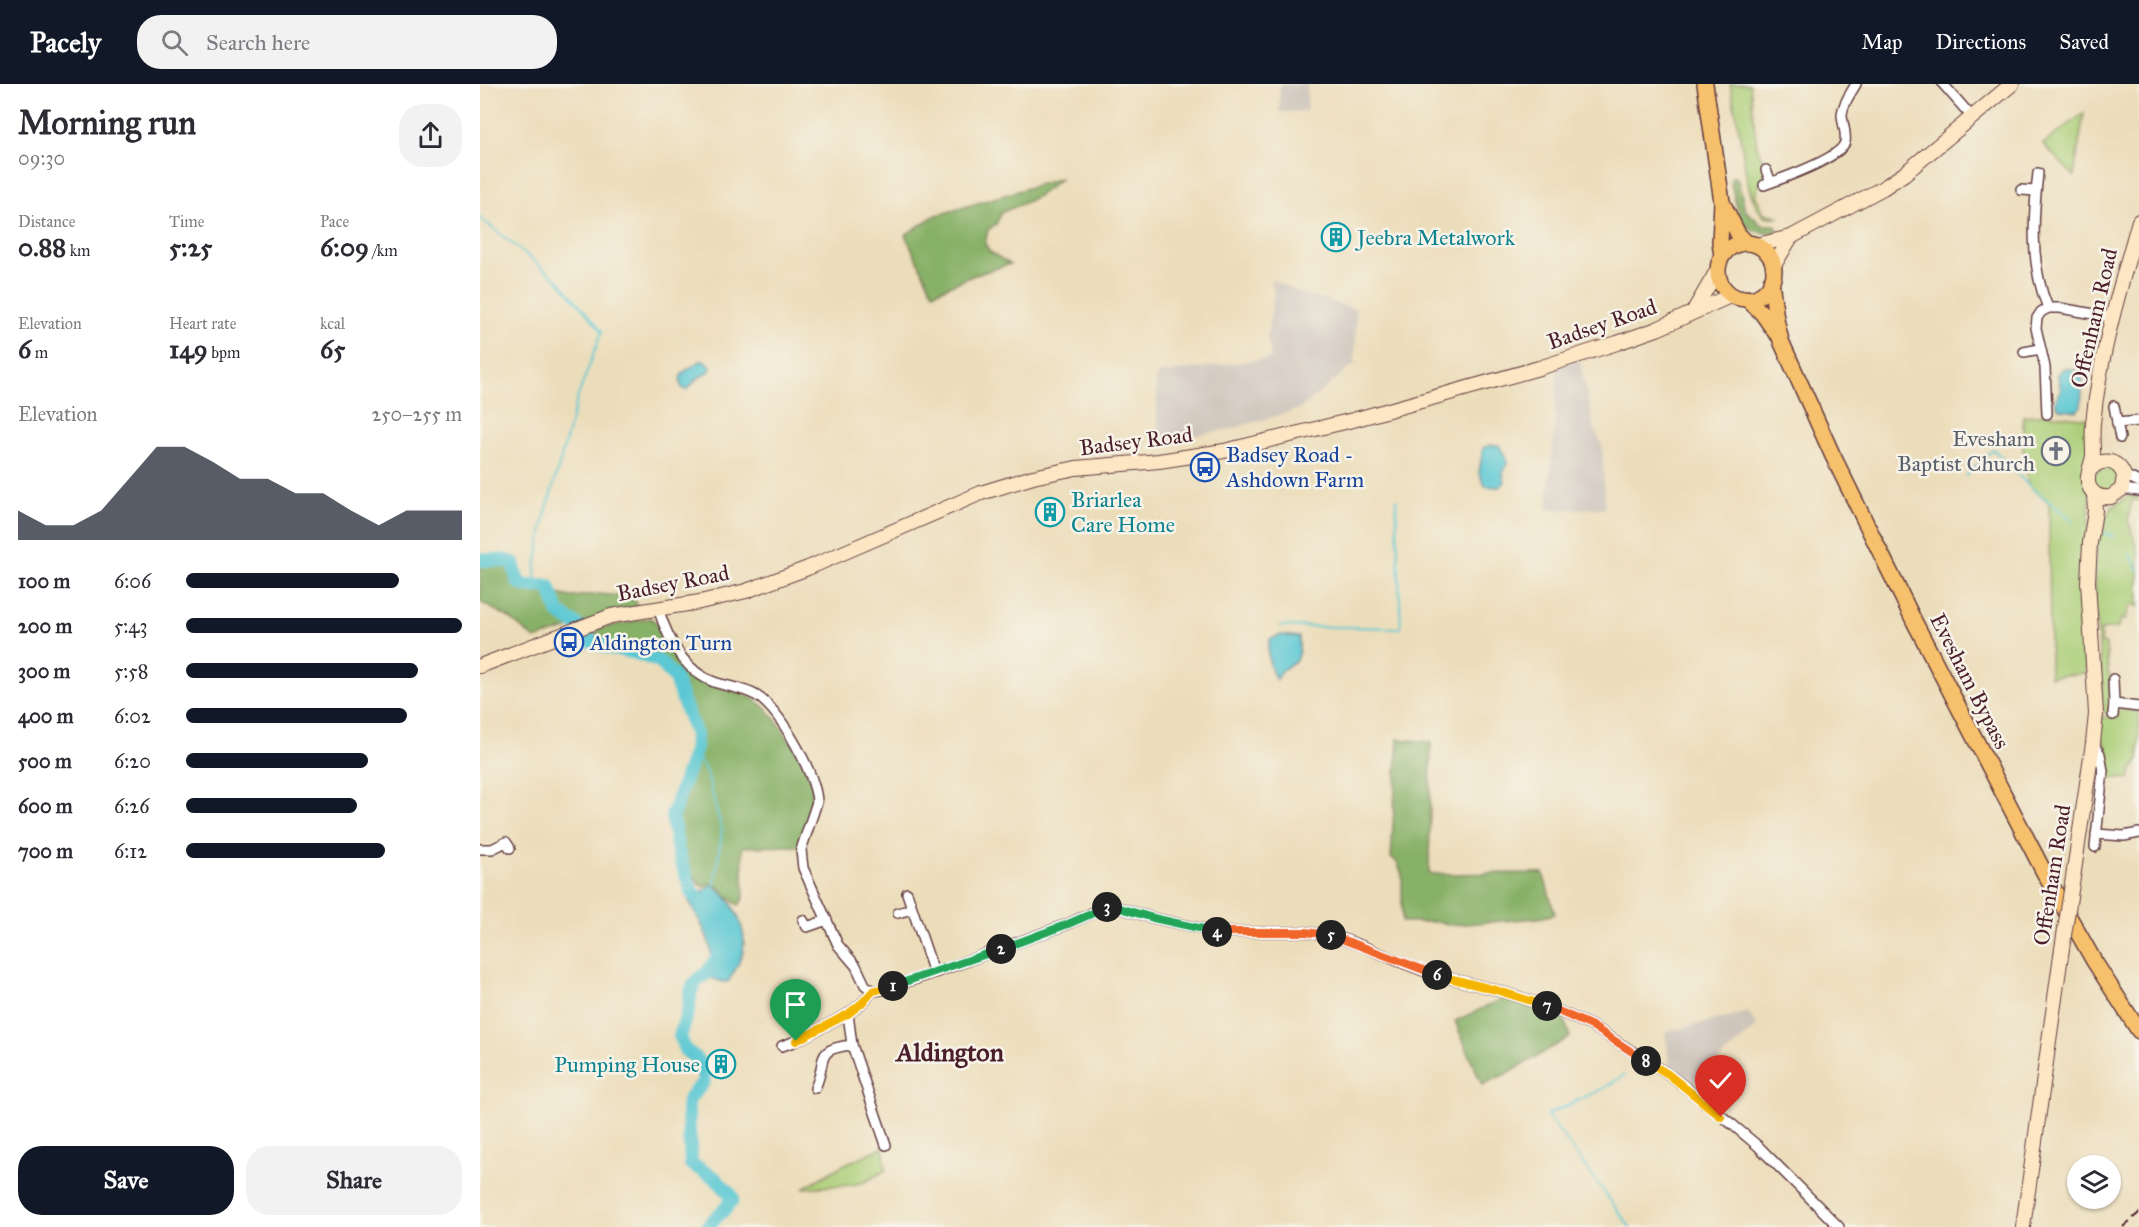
<!DOCTYPE html>
<meta charset="utf-8">
<style>
:root{--surface:#fff;--page:#f2f2f3;--text:#2b2b33;--muted:#7c7c81;--accent:#111827}
body{margin:0;font-family:"IM FELL Great Primer",serif;background:var(--page);color:var(--text);height:100vh;display:flex;flex-direction:column;font-size:22px;white-space:nowrap}
*{box-sizing:border-box;margin:0}
p{font-size:20px;color:var(--muted)}
.icon{flex:none;width:33px;height:33px;fill:none;stroke:currentColor;stroke-width:2;stroke-linecap:round;stroke-linejoin:round}
.map{position:relative;flex:1;overflow:hidden}
.panel{display:flex;flex-direction:column;background:var(--surface);width:480px}
.panel>*{flex:none}
.fabs{position:absolute;left:1587px;top:1071px;display:grid;gap:12px}
.fabs a{display:grid;place-items:center;width:54px;height:54px;border-radius:50%;background:var(--surface);box-shadow:0 2px 4px #0004;font-size:30px}
.pin{position:absolute;display:grid;place-items:center;width:51px;height:51px;color:#fff;margin:-62px -26px;border-radius:50% 50% 50% 0;rotate:-45deg;box-shadow:0 0 6px #0007}
.pin .icon{rotate:45deg}
.km{position:absolute;width:30px;height:30px;margin:-15px;border-radius:50%;background:#222;color:#fff;font-size:16px;line-height:30px;text-align:center}
.round{display:grid;place-items:center;flex:none;width:63px;height:63px;border-radius:24px;background:var(--page)}
.summary{display:flex;align-items:center;justify-content:space-between;height:102px;padding:0 18px}
h1{font-size:33px;font-weight:700;line-height:45px}
.metrics{display:grid;grid-template-columns:repeat(3,1fr);gap:9px;height:102px;padding:6px 18px}
.metrics div{display:grid;align-content:center}
.metrics b{font-size:26px;font-weight:700}
.metrics small{font-size:16px;font-weight:400}
.metrics p{font-size:16px}
.chart{height:168px;padding:12px 18px}
.chart p{display:flex;justify-content:space-between}
.chart svg{width:100%;height:108px;margin-top:6px;fill:var(--accent);opacity:.7}
.action{display:flex;gap:12px;margin-top:auto;padding:12px 18px}
.action a{flex:1;height:69px;border-radius:24px;background:var(--accent);color:#fff;font-size:24px;font-weight:700;line-height:69px;text-align:center}
.action a+a{background:var(--page);color:var(--text)}
ul{padding:0 18px;list-style:none;font-size:20px}
li{display:grid;grid-template-columns:96px 72px 1fr;align-items:center;height:45px}
li i{height:15px;border-radius:8px;background:var(--accent)}
header{display:flex;align-items:center;gap:36px;box-sizing:border-box;height:84px;padding:0 30px;background:var(--accent);color:#fff}
header strong{font-size:28px}
nav{display:flex;gap:33px;margin-inline-start:auto;font-size:21px}
.search{width:420px;height:54px;background:var(--page);display:flex;align-items:center;gap:15px;box-sizing:border-box;padding:0 21px;border-radius:24px;color:var(--muted);font-size:22px}
main{display:flex;flex:1;min-height:0}
.map>svg:first-child{display:block}
.industrial{fill:#ccc2b9}
.green{fill:#abce77;stroke:#7a7651;stroke-width:1.5}
.forest{fill:#88b168;stroke:#69684a;stroke-width:1.5}
.water{fill:#5cc8d3;stroke:#53747f;stroke-width:1.5}
.lines{fill:none;stroke-linecap:round;stroke-linejoin:round}
.stream{stroke:#5cc8d3;stroke-width:2}
.river{stroke:#5cc8d3;stroke-width:14}
.minor-casing{stroke:#623c40;stroke-width:12}
.secondary-casing{stroke:#623c40;stroke-width:16}
.trunk-casing{stroke:#623c40;stroke-width:18}
.minor{stroke:#fff;stroke-width:9}
.secondary{stroke:#fce6c4;stroke-width:14}
.trunk{stroke:#f7c06c;stroke-width:15}
.rail{stroke:#4a1f2b;stroke-width:2;stroke-dasharray:9 4.5;stroke-linecap:butt}
.secondary-bridge-casing{stroke:#623c40;stroke-width:16;stroke-linecap:butt}
.secondary-bridge{stroke:#fce6c4;stroke-width:14}
.split-1-casing{stroke:#fff;stroke-width:12}
.split-2-casing{stroke:#fff;stroke-width:12}
.split-3-casing{stroke:#fff;stroke-width:12}
.split-4-casing{stroke:#fff;stroke-width:12}
.split-5-casing{stroke:#fff;stroke-width:12}
.split-6-casing{stroke:#fff;stroke-width:12}
.split-7-casing{stroke:#fff;stroke-width:12}
.split-8-casing{stroke:#fff;stroke-width:12}
.split-9-casing{stroke:#fff;stroke-width:12}
.split-1{stroke:#f5b400;stroke-width:8}
.split-2{stroke:#22a559;stroke-width:8}
.split-3{stroke:#22a559;stroke-width:8}
.split-4{stroke:#22a559;stroke-width:8}
.split-5{stroke:#f0652b;stroke-width:8}
.split-6{stroke:#f0652b;stroke-width:8}
.split-7{stroke:#f5b400;stroke-width:8}
.split-8{stroke:#f0652b;stroke-width:8}
.split-9{stroke:#f5b400;stroke-width:8}
.labels{text-anchor:middle;dominant-baseline:central;stroke-width:5;stroke-linejoin:round;paint-order:stroke}
.culture-label{font-size:22px;fill:#0d838f;stroke:#f7f3e8;text-anchor:start}
.street-label{font-size:22px;fill:#4a1f2b;stroke:#f7f3e8}
.worship-label{font-size:22px;fill:#5b616d;stroke:#f7f3e8;text-anchor:end}
.transit-label{font-size:22px;fill:#164399;stroke:#f7f3e8;text-anchor:start}
.quarter-label{font-size:26px;font-weight:bold;fill:#4a1f2b;stroke:#f7f3e8}
</style>
<header>
<strong>Pacely</strong>
<div class="search"><svg class="icon" aria-label="search" viewBox="0 0 24 24"><circle cx="10" cy="10" r="6"/><path d="M15 15l6 6"/></svg>Search here</div>
<nav><a>Map</a><a>Directions</a><a>Saved</a></nav>
</header>
<main>
<section class="panel">
<div class="summary"><div><h1>Morning run</h1><p>09:30</p></div><a class="round"><svg class="icon" aria-label="share" viewBox="0 0 24 24"><path d="M12 15V3M7 8l5-5 5 5M5 13v7h14v-7"/></svg></a></div>
<div class="metrics">
<div><p>Distance</p><b>0.88<small> km</small></b></div>
<div><p>Time</p><b>5:25</b></div>
<div><p>Pace</p><b>6:09<small> /km</small></b></div>
</div>
<div class="metrics">
<div><p>Elevation</p><b>6<small> m</small></b></div>
<div><p>Heart rate</p><b>149<small> bpm</small></b></div>
<div><p>kcal</p><b>65</b></div>
</div>
<div class="chart"><p><span>Elevation</span>250–255 m</p>
<svg viewBox="0 0 160 44" preserveAspectRatio="none"><path d="M0 44V32L10 38L20 38L30 32L40 19L50 6L60 6L70 12L80 19L90 19L100 25L110 25L120 32L130 38L140 32L150 32L160 32V44z"/></svg>
</div>
<ul>
<li><b>100 m</b>6:06<i style="width:77%"></i></li>
<li><b>200 m</b>5:43<i style="width:100%"></i></li>
<li><b>300 m</b>5:58<i style="width:84%"></i></li>
<li><b>400 m</b>6:02<i style="width:80%"></i></li>
<li><b>500 m</b>6:20<i style="width:66%"></i></li>
<li><b>600 m</b>6:26<i style="width:62%"></i></li>
<li><b>700 m</b>6:12<i style="width:72%"></i></li>
</ul>
<div class="action"><a>Save</a><a>Share</a></div>
</section>
<div class="map">
<svg width="1659" height="1143" viewBox="0 0 1659 1143">
<rect width="100%" height="100%" fill="#f7f3e8"/>
<filter id="ink" filterUnits="userSpaceOnUse"><feTurbulence type="fractalNoise" baseFrequency=".0167" numOctaves="2"/><feDisplacementMap in="SourceGraphic" scale="12" xChannelSelector="R" yChannelSelector="G"/><feConvolveMatrix kernelMatrix="1 2 1 2 8 2 1 2 1" color-interpolation-filters="sRGB"/></filter>
<filter id="wash" filterUnits="userSpaceOnUse"><feTurbulence type="fractalNoise" baseFrequency=".008" numOctaves="4" result="noise"/><feDisplacementMap in="SourceGraphic" scale="24" xChannelSelector="R" yChannelSelector="G"/><feGaussianBlur stdDeviation="1.35" result="paint"/><feColorMatrix in="noise" values="0 0 0 0 0 0 0 0 0 0 0 0 0 0 0 0 0 1.4 0 .05"/><feComposite in="paint" operator="in"/></filter>
<g filter="url(#wash)">
<rect width="100%" height="100%" fill="#ecddba"/>
<g class="industrial">
<path d="M800,0H827V27L799,28Z"/>
<path d="M790,195L821,209L876,225L875,280L820,325L751,345L678,357L676,290L791,274L787,252L794,209Z"/>
<path d="M1099,274L1115,347L1122,360L1125,424L1067,426L1075,334L1077,280Z"/>
<path d="M1268,928L1277,942L1210,1002L1191,988L1185,948Z"/>
</g>
<g class="green">
<path d="M1250,0H1270L1277,63L1286,84L1287,96L1278,103L1275,110L1284,129L1300,133H1284C1269,114 1266,94 1263,71C1260,47 1254,23 1250,0Z"/>
<path d="M1604,29L1594,92L1563,60Z"/>
<path d="M1567,330L1610,335V414L1605,503L1606,589L1570,593L1569,419L1548,401L1543,364V332Z"/>
<path d="M1630,381L1641,395L1631,409L1613,403V388Z"/>
<path d="M1652,412H1659L1658,416H1652L1648,436L1659,470V523L1654,520L1650,522L1645,536L1641,535L1638,544L1621,546V558L1626,561L1628,587L1630,593L1629,629L1622,628C1622,610 1622,591 1620,573C1617,534 1599,424 1652,412Z"/>
<path d="M1641,625L1659,628V676L1652,686L1649,695L1627,693C1628,684 1629,675 1623,667L1626,660L1620,651L1621,633L1637,634L1638,628Z"/>
<path d="M403,1063L406,1086L385,1098L372,1101L323,1104L363,1081Z"/>
</g>
<g class="forest">
<path d="M1252,93H1256L1258,97L1265,126L1282,141H1295L1298,146L1296,148C1259,154 1258,127 1251,99Z"/>
<path d="M581,94C560,113 549,118 522,128L516,140L508,146L505,160L510,168L530,180L492,192L453,209L425,151L454,132Z"/>
<path d="M0,475C11,478 25,474 33,479L38,498L46,502H69L72,509L92,513L118,510L145,512L154,515L158,523L55,555L28,533L0,518Z"/>
<path d="M170,534C192,548 196,578 217,595C232,606 252,603 268,612C275,616 282,620 287,625C302,643 329,682 332,704C334,724 326,744 320,762L262,763L264,814L259,821C247,816 243,803 231,799L225,803L219,800L211,790L203,767L198,733L205,714L207,693L215,667L216,651L194,593L180,578L156,569L126,563L116,550L118,545Z"/>
<path d="M918,655L951,658L949,790L1063,789L1075,830L1059,834L973,841L959,838H922V791L917,778L911,774Z"/>
<path d="M1024,914L1084,935L1090,953L1032,987L1002,1001L975,937Z"/>
</g>
<g class="water">
<path d="M220,277H224L231,282L230,287L218,294L207,306L202,304C195,288 209,286 220,277Z"/>
<path d="M1584,284L1597,286L1603,290L1601,322L1597,327L1581,325L1576,321V315L1581,306L1578,293L1579,288Z"/>
<path d="M1010,361H1019L1028,378L1023,389L1025,398L1020,403L1005,402L999,389L1003,364Z"/>
<path d="M801,551L819,553V567L816,577L802,586L796,596C789,584 786,567 790,555Z"/>
<path d="M232,801C252,812 268,845 263,868C260,877 253,890 248,898C236,898 228,894 224,883L231,878C233,854 217,834 207,813L217,805L222,808Z"/>
</g>
<g class="lines">
<g class="stream">
<path d="M0,134L78,196L122,247L98,312L65,432L56,482L55,502"/>
<path d="M1486,392L1513,365L1548,401L1593,437"/>
<path d="M1618,447L1633,452"/>
<path d="M1650,471L1659,486"/>
<path d="M800,542L921,544L916,415"/>
<path d="M215,667L227,690L242,747L234,803"/>
<path d="M1144,991L1124,1004L1067,1031L1150,1143"/>
</g>
<g class="river">
<path d="M0,475C11,478 25,474 33,479L38,498L46,502H69L78,528L99,543L111,557L126,563L156,569L180,578L194,593L216,651L215,667L192,732L198,768L212,809L227,820"/>
<path d="M227,1143C235,1133 245,1127 252,1116V1112L235,1094L211,1080C211,1069 206,1021 209,1016C212,1009 220,1004 224,997L222,984L216,974L205,966L200,952L209,924L210,910L213,902L218,895L227,889L237,874"/>
</g>
</g>
</g>
<g filter="url(#ink)">
<g class="lines">
<g class="minor-casing">
<g id="minor">
<path d="M1463,0L1492,33"/>
<path d="M1286,86L1291,98"/>
<path d="M1558,89C1553,134 1550,182 1568,224"/>
<path d="M1284,101C1301,95 1361,74 1365,58C1367,49 1362,39 1362,30C1363,19 1371,9 1376,0"/>
<path d="M1541,106L1556,107"/>
<path d="M1544,268L1560,265"/>
<path d="M1634,322L1640,354"/>
<path d="M1567,330L1565,283L1556,244L1557,234L1561,228L1568,224H1580L1631,233"/>
<path d="M1637,339L1659,337"/>
<path d="M1644,391L1659,398"/>
<path d="M1642,405L1659,407"/>
<path d="M178,524C187,553 203,587 234,598C248,603 264,604 277,612C301,627 336,691 337,718L321,766L323,784L358,861L376,882L385,901L393,907"/>
<path d="M1633,595L1634,620"/>
<path d="M1633,631L1634,620L1659,623"/>
<path d="M1613,659L1620,670L1623,687L1615,763"/>
<path d="M1616,750L1644,752L1659,749"/>
<path d="M0,765H12L26,758L30,764"/>
<path d="M427,809L454,889"/>
<path d="M418,829L432,825"/>
<path d="M323,836L327,843L347,836"/>
<path d="M393,907L402,906L454,889L588,840L625,823L633,822L673,834L738,848H825L851,851L885,863L920,878L949,889L1016,906L1067,922L1112,942L1188,990L1253,1041L1278,1062L1359,1143"/>
<path d="M368,930L372,961L406,1061"/>
<path d="M302,962L316,957L368,930L382,919L393,907"/>
<path d="M335,1004C348,977 332,965 372,961"/>
</g>
</g>
<g class="secondary-casing">
<g id="secondary">
<path d="M1277,161L1311,153L1403,104L1424,90L1532,0"/>
<path d="M1293,183L1311,153"/>
<path d="M1213,228L1238,185"/>
<path d="M1610,386C1621,373 1637,375 1644,391L1642,405L1631,413C1622,414 1613,412 1609,402C1605,392 1612,381 1613,371C1613,360 1612,349 1613,339C1620,269 1640,204 1659,137"/>
<path d="M0,582L131,532L220,518L266,507L328,484L501,409L553,393L596,384L679,377L744,367L873,336L1059,284L1137,259L1177,245L1252,211"/>
<path d="M1594,787L1613,659L1616,630L1608,498L1610,459L1615,427L1614,409"/>
<path d="M1543,1143L1581,871"/>
</g>
</g>
<g class="trunk-casing">
<g id="trunk">
<path d="M1225,0L1242,118L1240,158L1242,172"/>
<path d="M1242,118L1258,150L1267,159"/>
<circle cx="1266" cy="187" r="28"/>
<path d="M1291,197L1296,235L1301,257L1352,370L1435,539L1566,792L1614,877L1659,947"/>
<path d="M1266,214L1282,229L1296,249"/>
</g>
</g>
<use href="#minor" class="minor"/>
<use href="#secondary" class="secondary"/>
<use href="#trunk" class="trunk"/>
<path class="rail" d="M1643,1143L1659,1129"/>
<g class="secondary-bridge-casing">
<path id="secondary-bridge" d="M1581,871L1594,787"/>
</g>
<use href="#secondary-bridge" class="secondary-bridge"/>
</g>
</g>
<g class="lines" filter="url(#ink)">
<g class="split-1-casing">
<path id="split-1" d="M316,957L368,930L382,919L393,907L413,902"/>
</g>
<g class="split-2-casing">
<path id="split-2" d="M413,902L521,865"/>
</g>
<g class="split-3-casing">
<path id="split-3" d="M521,865L588,840L627,823"/>
</g>
<g class="split-4-casing">
<path id="split-4" d="M627,823L633,822L673,834L737,848"/>
</g>
<g class="split-5-casing">
<path id="split-5" d="M737,848H825L851,851"/>
</g>
<g class="split-6-casing">
<path id="split-6" d="M851,851L957,891"/>
</g>
<g class="split-7-casing">
<path id="split-7" d="M957,891L1016,906L1067,922"/>
</g>
<g class="split-8-casing">
<path id="split-8" d="M1067,922L1112,942L1166,977"/>
</g>
<g class="split-9-casing">
<path id="split-9" d="M1166,977L1188,990L1241,1033"/>
</g>
<use href="#split-1" class="split-1"/>
<use href="#split-2" class="split-2"/>
<use href="#split-3" class="split-3"/>
<use href="#split-4" class="split-4"/>
<use href="#split-5" class="split-5"/>
<use href="#split-6" class="split-6"/>
<use href="#split-7" class="split-7"/>
<use href="#split-8" class="split-8"/>
<use href="#split-9" class="split-9"/>
</g>
<defs>
<g id="building-ring" transform="scale(1.5)"><circle r="9.5" fill="#f7f3e8" stroke="#0f9aa8" stroke-width="1.5"/><path d="M-4-6H4V6H1V3H-1V6H-4ZM-2.5-4.3h1.7v1.8h-1.7ZM.8-4.3h1.7v1.8H.8ZM-2.5-1h1.7V.8h-1.7ZM.8-1h1.7V.8H.8Z" fill="#0f9aa8"/></g>
<g id="church-ring" transform="scale(1.5)"><circle r="9.5" fill="#f7f3e8" stroke="#6b7280" stroke-width="1.5"/><path d="M-1.2-6h2.4v3.5h3.3v2.4h-3.3V6h-2.4V-.1h-3.3v-2.4h3.3Z" fill="#6b7280"/></g>
<g id="bus-ring" transform="scale(1.5)"><circle r="9.5" fill="#f7f3e8" stroke="#1a4fb4" stroke-width="1.5"/><path d="M-5-6H5V4H4V6H2V4H-2V6H-4V4H-5ZM-3.5-4V0h7V-4ZM-3.5 1.2v1.5H-2V1.2ZM2 1.2v1.5H3.5V1.2Z" fill="#1a4fb4"/></g>
</defs>
<g fill-rule="evenodd">
<use href="#building-ring" x="856" y="153"/>
<use href="#church-ring" x="1576" y="367"/>
<use href="#bus-ring" x="725" y="383"/>
<use href="#building-ring" x="570" y="428"/>
<use href="#bus-ring" x="89" y="558"/>
<use href="#building-ring" x="241" y="980"/>
</g>
<g class="labels">
<g class="culture-label">
<text x="877" y="153">Jeebra Metalwork</text>
<text x="591" y="415">Briarlea<tspan x="591" dy="25">Care Home</tspan></text>
<text x="220" y="980" text-anchor="end">Pumping House</text>
</g>
<g class="street-label">
<text transform="translate(1614 234) rotate(-77)">Offenham Road</text>
<text transform="translate(1122 240) rotate(-19)">Badsey Road</text>
<text transform="translate(656 357) rotate(-7)">Badsey Road</text>
<text transform="translate(193 499) rotate(-11)">Badsey Road</text>
<text transform="translate(1490 597) rotate(63)">Evesham Bypass</text>
<text transform="translate(1572 791) rotate(-81)">Offenham Road</text>
</g>
<g class="worship-label">
<text x="1555" y="354">Evesham<tspan x="1555" dy="25">Baptist Church</tspan></text>
</g>
<g class="transit-label">
<text x="746" y="370">Badsey Road -<tspan x="746" dy="25">Ashdown Farm</tspan></text>
<text x="110" y="558">Aldington Turn</text>
</g>
<g class="quarter-label">
<text x="470" y="968">Aldington</text>
</g>
</g>
</svg>
<div class="fabs">
<a><svg class="icon" aria-label="layers" viewBox="0 0 24 24"><path d="M12 4l9 5-9 5-9-5zM3 14l9 5 9-5"/></svg></a>
</div>
<div class="pin" style="left:316px;top:957px;background:#1e9e55"><svg class="icon" aria-label="arrive" viewBox="0 0 24 24"><path d="M6 21V4h12l-3 4 3 4H6"/></svg></div>
<div class="pin" style="left:1241px;top:1033px;background:#d93025"><svg class="icon" aria-label="check" viewBox="0 0 24 24"><path d="M5 12l5 5 9-10"/></svg></div>
<b class="km" style="left:413px;top:902px">1</b>
<b class="km" style="left:521px;top:865px">2</b>
<b class="km" style="left:627px;top:823px">3</b>
<b class="km" style="left:737px;top:848px">4</b>
<b class="km" style="left:851px;top:851px">5</b>
<b class="km" style="left:957px;top:891px">6</b>
<b class="km" style="left:1067px;top:922px">7</b>
<b class="km" style="left:1166px;top:977px">8</b>
</div>
</main>
